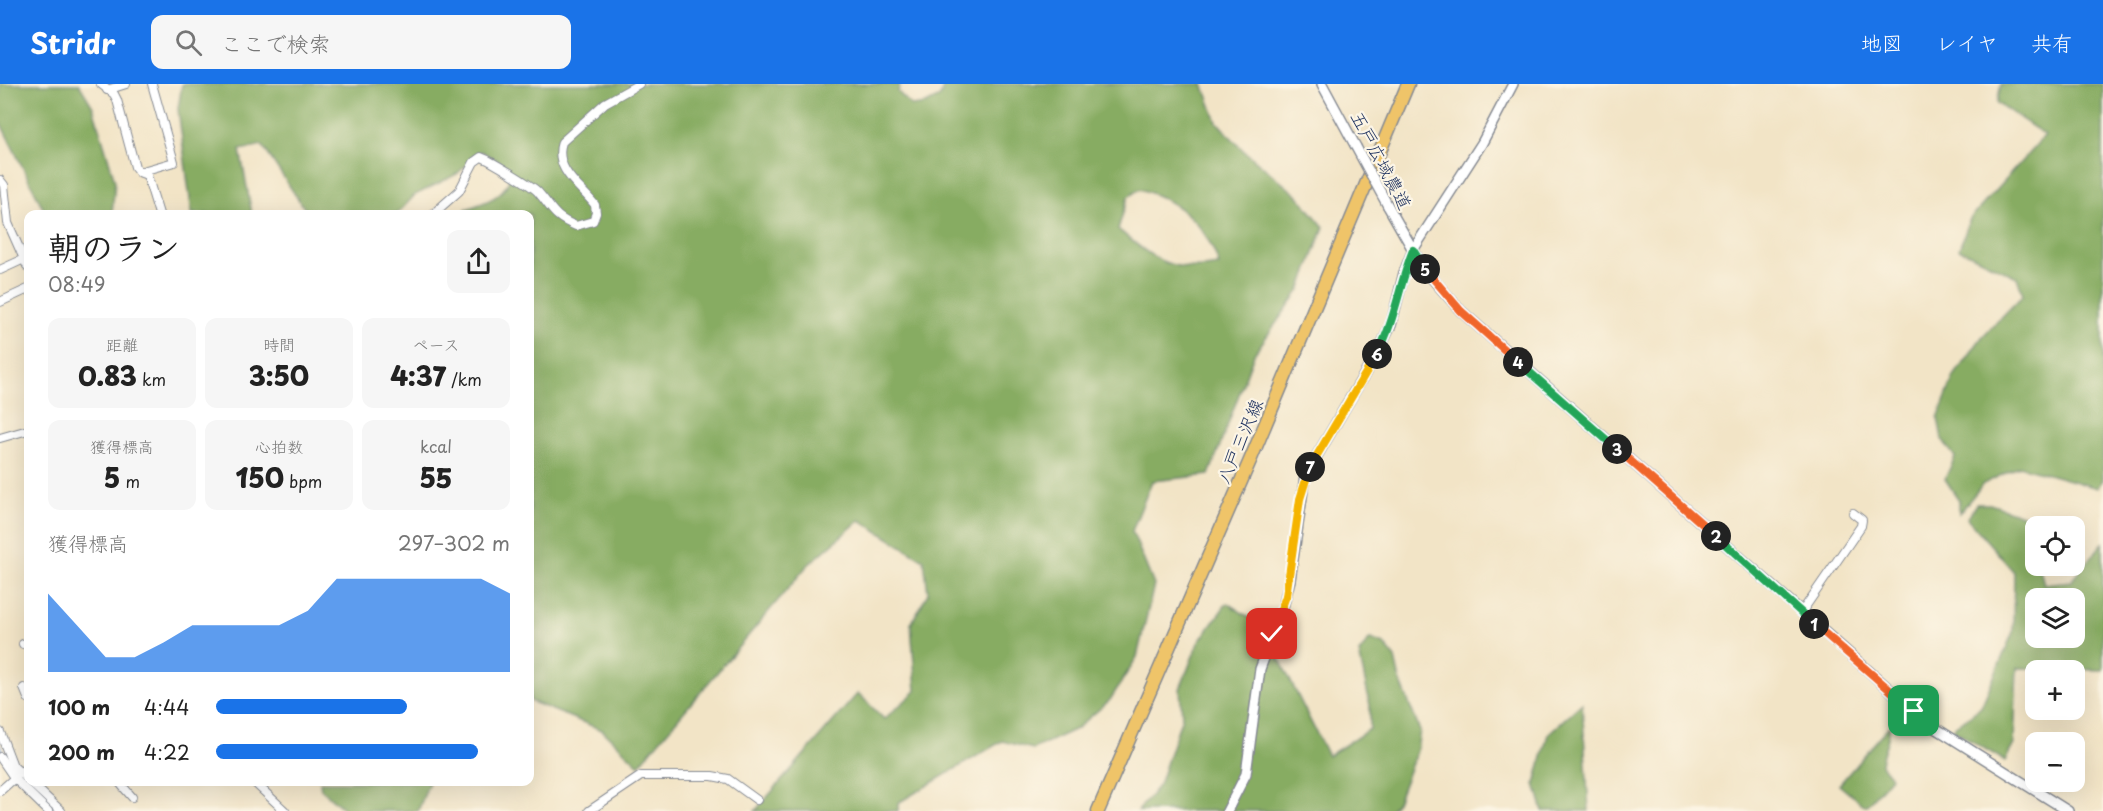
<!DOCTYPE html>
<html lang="ja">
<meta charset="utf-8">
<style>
:root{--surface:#fff;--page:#f6f6f6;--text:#222;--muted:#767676;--accent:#1a73e8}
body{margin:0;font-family:"Playpen Sans","Klee One",sans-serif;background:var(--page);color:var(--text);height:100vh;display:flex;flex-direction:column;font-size:22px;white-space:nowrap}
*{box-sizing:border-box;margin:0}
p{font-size:20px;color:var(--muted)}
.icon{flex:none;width:33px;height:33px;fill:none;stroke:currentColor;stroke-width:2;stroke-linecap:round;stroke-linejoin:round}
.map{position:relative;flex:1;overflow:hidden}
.sheet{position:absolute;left:24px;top:126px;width:510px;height:576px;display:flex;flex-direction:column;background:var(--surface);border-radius:12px;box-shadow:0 6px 24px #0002}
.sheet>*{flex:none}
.fabs{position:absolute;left:2025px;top:432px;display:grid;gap:12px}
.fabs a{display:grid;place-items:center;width:60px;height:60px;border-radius:12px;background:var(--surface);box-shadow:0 6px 24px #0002;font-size:30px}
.pin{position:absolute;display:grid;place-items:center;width:51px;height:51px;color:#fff;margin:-26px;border-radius:12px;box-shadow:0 3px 9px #0006}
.km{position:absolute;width:30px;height:30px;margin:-15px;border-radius:50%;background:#222;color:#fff;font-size:16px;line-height:30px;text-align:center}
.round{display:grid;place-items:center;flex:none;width:63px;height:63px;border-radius:12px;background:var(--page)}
.summary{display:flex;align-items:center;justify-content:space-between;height:102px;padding:0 24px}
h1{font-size:33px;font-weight:800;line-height:45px}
.stats{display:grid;grid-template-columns:repeat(3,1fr);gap:9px;height:102px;padding:6px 24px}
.stats div{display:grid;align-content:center;border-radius:12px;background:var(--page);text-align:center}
.stats b{font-size:26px;font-weight:800}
.stats small{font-size:16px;font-weight:400}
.stats p{font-size:16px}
.chart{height:168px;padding:12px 24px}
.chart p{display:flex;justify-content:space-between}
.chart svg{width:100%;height:108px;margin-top:6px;fill:var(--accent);opacity:.7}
ul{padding:0 24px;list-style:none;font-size:20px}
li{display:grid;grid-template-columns:96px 72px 1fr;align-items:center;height:45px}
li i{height:15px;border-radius:8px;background:var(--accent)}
header{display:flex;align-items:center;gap:36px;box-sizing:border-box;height:84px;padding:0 30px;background:var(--accent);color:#fff}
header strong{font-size:28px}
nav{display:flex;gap:33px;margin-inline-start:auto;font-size:21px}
.search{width:420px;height:54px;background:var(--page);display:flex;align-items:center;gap:15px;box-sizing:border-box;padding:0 21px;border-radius:12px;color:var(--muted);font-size:22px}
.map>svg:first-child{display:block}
.forest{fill:#87ac62;stroke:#516e60;stroke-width:1.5;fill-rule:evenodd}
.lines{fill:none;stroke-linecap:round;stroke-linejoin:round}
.stream{stroke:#76a4df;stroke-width:3}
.minor-casing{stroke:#868a92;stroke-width:10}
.tertiary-casing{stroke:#868a92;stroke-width:12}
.primary-casing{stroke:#868a92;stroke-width:15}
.minor{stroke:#fff;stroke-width:8}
.tertiary{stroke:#fff;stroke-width:9}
.primary{stroke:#efc469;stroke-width:12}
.tertiary-bridge-casing{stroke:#868a92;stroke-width:12;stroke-linecap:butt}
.tertiary-bridge{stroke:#fff;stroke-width:9}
.split-1-casing{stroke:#fff;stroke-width:12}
.split-2-casing{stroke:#fff;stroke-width:12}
.split-3-casing{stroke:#fff;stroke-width:12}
.split-4-casing{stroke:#fff;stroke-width:12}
.split-5-casing{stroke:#fff;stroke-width:12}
.split-6-casing{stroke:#fff;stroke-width:12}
.split-7-casing{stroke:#fff;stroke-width:12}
.split-8-casing{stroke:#fff;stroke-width:12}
.split-9-casing{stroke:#fff;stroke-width:12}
.split-1{stroke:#f0652b;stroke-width:8}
.split-2{stroke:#22a559;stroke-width:8}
.split-3{stroke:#f0652b;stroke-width:8}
.split-4{stroke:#22a559;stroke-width:8}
.split-5{stroke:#f0652b;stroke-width:8}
.split-6{stroke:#22a559;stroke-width:8}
.split-7{stroke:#f5b400;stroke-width:8}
.split-8{stroke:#f5b400;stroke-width:8}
.split-9{stroke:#f5b400;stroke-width:8}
.labels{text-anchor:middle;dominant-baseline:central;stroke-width:4.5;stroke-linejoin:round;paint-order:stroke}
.street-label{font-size:18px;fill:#1b2f5e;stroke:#fcf5e5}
</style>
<header>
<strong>Stridr</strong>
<div class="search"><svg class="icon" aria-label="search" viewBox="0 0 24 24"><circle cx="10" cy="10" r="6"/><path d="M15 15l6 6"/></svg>ここで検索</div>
<nav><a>地図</a><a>レイヤ</a><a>共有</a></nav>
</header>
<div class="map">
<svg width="2103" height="727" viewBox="0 0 2103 727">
<rect width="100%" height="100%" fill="#fcf5e5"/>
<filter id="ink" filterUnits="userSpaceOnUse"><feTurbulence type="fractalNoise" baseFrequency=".0167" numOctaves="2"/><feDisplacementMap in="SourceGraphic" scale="12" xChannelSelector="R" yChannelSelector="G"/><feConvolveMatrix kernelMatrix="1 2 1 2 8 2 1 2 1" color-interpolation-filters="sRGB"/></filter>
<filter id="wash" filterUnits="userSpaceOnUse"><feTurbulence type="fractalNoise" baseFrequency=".008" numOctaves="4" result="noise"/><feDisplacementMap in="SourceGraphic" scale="24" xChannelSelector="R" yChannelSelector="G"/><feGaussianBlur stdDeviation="1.35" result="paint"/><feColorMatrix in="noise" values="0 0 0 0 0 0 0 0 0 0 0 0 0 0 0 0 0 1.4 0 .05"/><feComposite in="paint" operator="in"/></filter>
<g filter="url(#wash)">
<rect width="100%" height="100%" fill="#f2e4c6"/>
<g class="forest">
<path d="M0,0H79L93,23L115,97L112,130H46L0,38Z"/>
<path d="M182,0H900L898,8L912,22L926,20L940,13L944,0H1203L1217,38L1243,66L1298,112L1324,143L1300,206L1254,270L1209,391L1152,397L1132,447L1154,501L1137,573L1110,616L1076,645L1033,665L1002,657L898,719V727H755L858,609L884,635L916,607L911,540L928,509L924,476L860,436L807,482L639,681L602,646L530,617V130H464L466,125C484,119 506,113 510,92L499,78L481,67L457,90L415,111L397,130H308L262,61L240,66L252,130H192L178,25ZM1140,105C1180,118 1206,140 1219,181C1170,190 1154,175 1118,145L1128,113Z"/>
<path d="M2001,0H2103V396L2097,404L2020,382L1983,400L1959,429V416L1945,395L1955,373L1942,355L1938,334L1954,292L1982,253L2023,211L2017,193L1959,165L1970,135L2045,51L1997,19Z"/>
<path d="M1976,420H1990L2028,433L2035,465L2036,482H2039L2044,500L2071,497L2103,459V586L2017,584L2014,660L2005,677L1952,645L1981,623L2013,548L2014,488L1967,434ZM2036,514H2074V554H2036Z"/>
<path d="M1227,519L1249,533L1281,578L1328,672L1370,645V621L1359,569L1370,555L1384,560L1395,574L1400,596L1420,647L1417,666L1397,718L1389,727H1138L1159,701L1182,633L1180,605L1198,559Z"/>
<path d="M1582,619L1589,727H1543L1535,700L1548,650Z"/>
<path d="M1889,642C1892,652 1881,668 1881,681L1891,693L1867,721H1863L1839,701Z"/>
<path d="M320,698H429L418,727H346L321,705Z"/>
</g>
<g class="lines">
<g class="stream">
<path d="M0,662L3,672"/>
<path d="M39,713L54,727"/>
</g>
</g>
</g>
<g filter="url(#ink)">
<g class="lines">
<g class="minor-casing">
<g id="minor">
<path d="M101,0L114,10L117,16L135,83L139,88L147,91L159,130"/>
<path d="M107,6L126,0"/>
<path d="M139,88L174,78L152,0"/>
<path d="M0,96L4,101L8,139L28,184"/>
<path d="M433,130L459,107L474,78L481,73C488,75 533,102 538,108C553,125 553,133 576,142L593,137L596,129L595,121C580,102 553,85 562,58L605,19L639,0"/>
<path d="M0,186L24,175"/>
<path d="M0,218L28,205"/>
<path d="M0,354L28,346"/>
<path d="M1801,529L1861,442L1862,436L1853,429"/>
<path d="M23,560L28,558"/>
<path d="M24,604L28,614"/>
<path d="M0,648L13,682L61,727"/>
<path d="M0,673L15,695L48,727"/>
<path d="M119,698L132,713"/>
<path d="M254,698L285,727"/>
<path d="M0,707L28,682"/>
<path d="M589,727L641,692H712L728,695L757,716"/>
</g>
</g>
<g class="tertiary-casing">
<g id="tertiary">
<path d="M1322,0L1356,63"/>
<path d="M1388,122L1424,185L1461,227L1914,627L1937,645L2068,727"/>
<path d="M1227,727L1246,690L1260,585L1283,523L1290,496L1305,392L1380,264L1391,241L1404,189L1413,166L1482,59L1513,0"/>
</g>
</g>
<g class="primary-casing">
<path id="primary" d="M1098,727L1252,372L1408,0"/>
</g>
<use href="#minor" class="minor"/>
<use href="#tertiary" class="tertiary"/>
<use href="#primary" class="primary"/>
<g class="tertiary-bridge-casing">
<path id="tertiary-bridge" d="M1356,63L1388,122"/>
</g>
<use href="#tertiary-bridge" class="tertiary-bridge"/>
</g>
</g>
<g class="lines" filter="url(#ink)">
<g class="split-1-casing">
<path id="split-1" d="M1814,540L1914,627"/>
</g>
<g class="split-2-casing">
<path id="split-2" d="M1716,452L1814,540"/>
</g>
<g class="split-3-casing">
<path id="split-3" d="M1617,365L1716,452"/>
</g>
<g class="split-4-casing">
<path id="split-4" d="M1518,278L1617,365"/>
</g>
<g class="split-5-casing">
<path id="split-5" d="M1425,185L1461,227L1518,278"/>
</g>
<g class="split-6-casing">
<path id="split-6" d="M1377,270C1395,238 1399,201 1413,166L1425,185"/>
</g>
<g class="split-7-casing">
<path id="split-7" d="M1310,383L1377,270"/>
</g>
<g class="split-8-casing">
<path id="split-8" d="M1286,512L1300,415L1310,383"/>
</g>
<g class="split-9-casing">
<path id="split-9" d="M1272,550L1286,512"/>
</g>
<use href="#split-1" class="split-1"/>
<use href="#split-2" class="split-2"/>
<use href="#split-3" class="split-3"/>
<use href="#split-4" class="split-4"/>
<use href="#split-5" class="split-5"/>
<use href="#split-6" class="split-6"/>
<use href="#split-7" class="split-7"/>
<use href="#split-8" class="split-8"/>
<use href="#split-9" class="split-9"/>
</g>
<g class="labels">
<g class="street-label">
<text transform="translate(1382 76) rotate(62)">五戸広域農道</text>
<text transform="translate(1239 357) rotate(-67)">八戸三沢線</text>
</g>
</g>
</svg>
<div class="fabs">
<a><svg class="icon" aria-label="locate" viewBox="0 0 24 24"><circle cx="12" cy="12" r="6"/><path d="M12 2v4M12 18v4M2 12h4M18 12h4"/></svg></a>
<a><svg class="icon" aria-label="layers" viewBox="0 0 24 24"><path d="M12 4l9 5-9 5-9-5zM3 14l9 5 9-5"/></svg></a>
<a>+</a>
<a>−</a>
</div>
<div class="pin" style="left:1914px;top:627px;background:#1e9e55"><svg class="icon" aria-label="arrive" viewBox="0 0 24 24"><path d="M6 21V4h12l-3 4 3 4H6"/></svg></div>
<div class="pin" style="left:1272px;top:550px;background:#d93025"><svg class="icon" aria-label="check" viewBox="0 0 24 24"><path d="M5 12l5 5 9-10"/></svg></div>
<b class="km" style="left:1814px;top:540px">1</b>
<b class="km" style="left:1716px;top:452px">2</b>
<b class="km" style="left:1617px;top:365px">3</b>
<b class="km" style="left:1518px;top:278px">4</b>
<b class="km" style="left:1425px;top:185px">5</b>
<b class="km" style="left:1377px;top:270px">6</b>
<b class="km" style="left:1310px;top:383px">7</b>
<section class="sheet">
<div class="summary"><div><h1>朝のラン</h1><p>08:49</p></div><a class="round"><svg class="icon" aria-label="share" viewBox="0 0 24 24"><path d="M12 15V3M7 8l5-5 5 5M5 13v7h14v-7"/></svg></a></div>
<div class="stats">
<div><p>距離</p><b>0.83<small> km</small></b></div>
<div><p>時間</p><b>3:50</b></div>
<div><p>ペース</p><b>4:37<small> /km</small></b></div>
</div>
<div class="stats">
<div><p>獲得標高</p><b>5<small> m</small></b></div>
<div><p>心拍数</p><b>150<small> bpm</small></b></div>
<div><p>kcal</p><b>55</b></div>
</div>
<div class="chart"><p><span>獲得標高</span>297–302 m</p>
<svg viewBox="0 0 160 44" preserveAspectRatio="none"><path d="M0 44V12L10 25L20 38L30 38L40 32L50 25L60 25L70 25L80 25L90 19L100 6L110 6L120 6L130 6L140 6L150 6L160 12V44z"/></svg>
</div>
<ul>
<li><b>100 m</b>4:44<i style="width:65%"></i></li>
<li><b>200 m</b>4:22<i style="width:89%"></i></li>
</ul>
</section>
</div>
